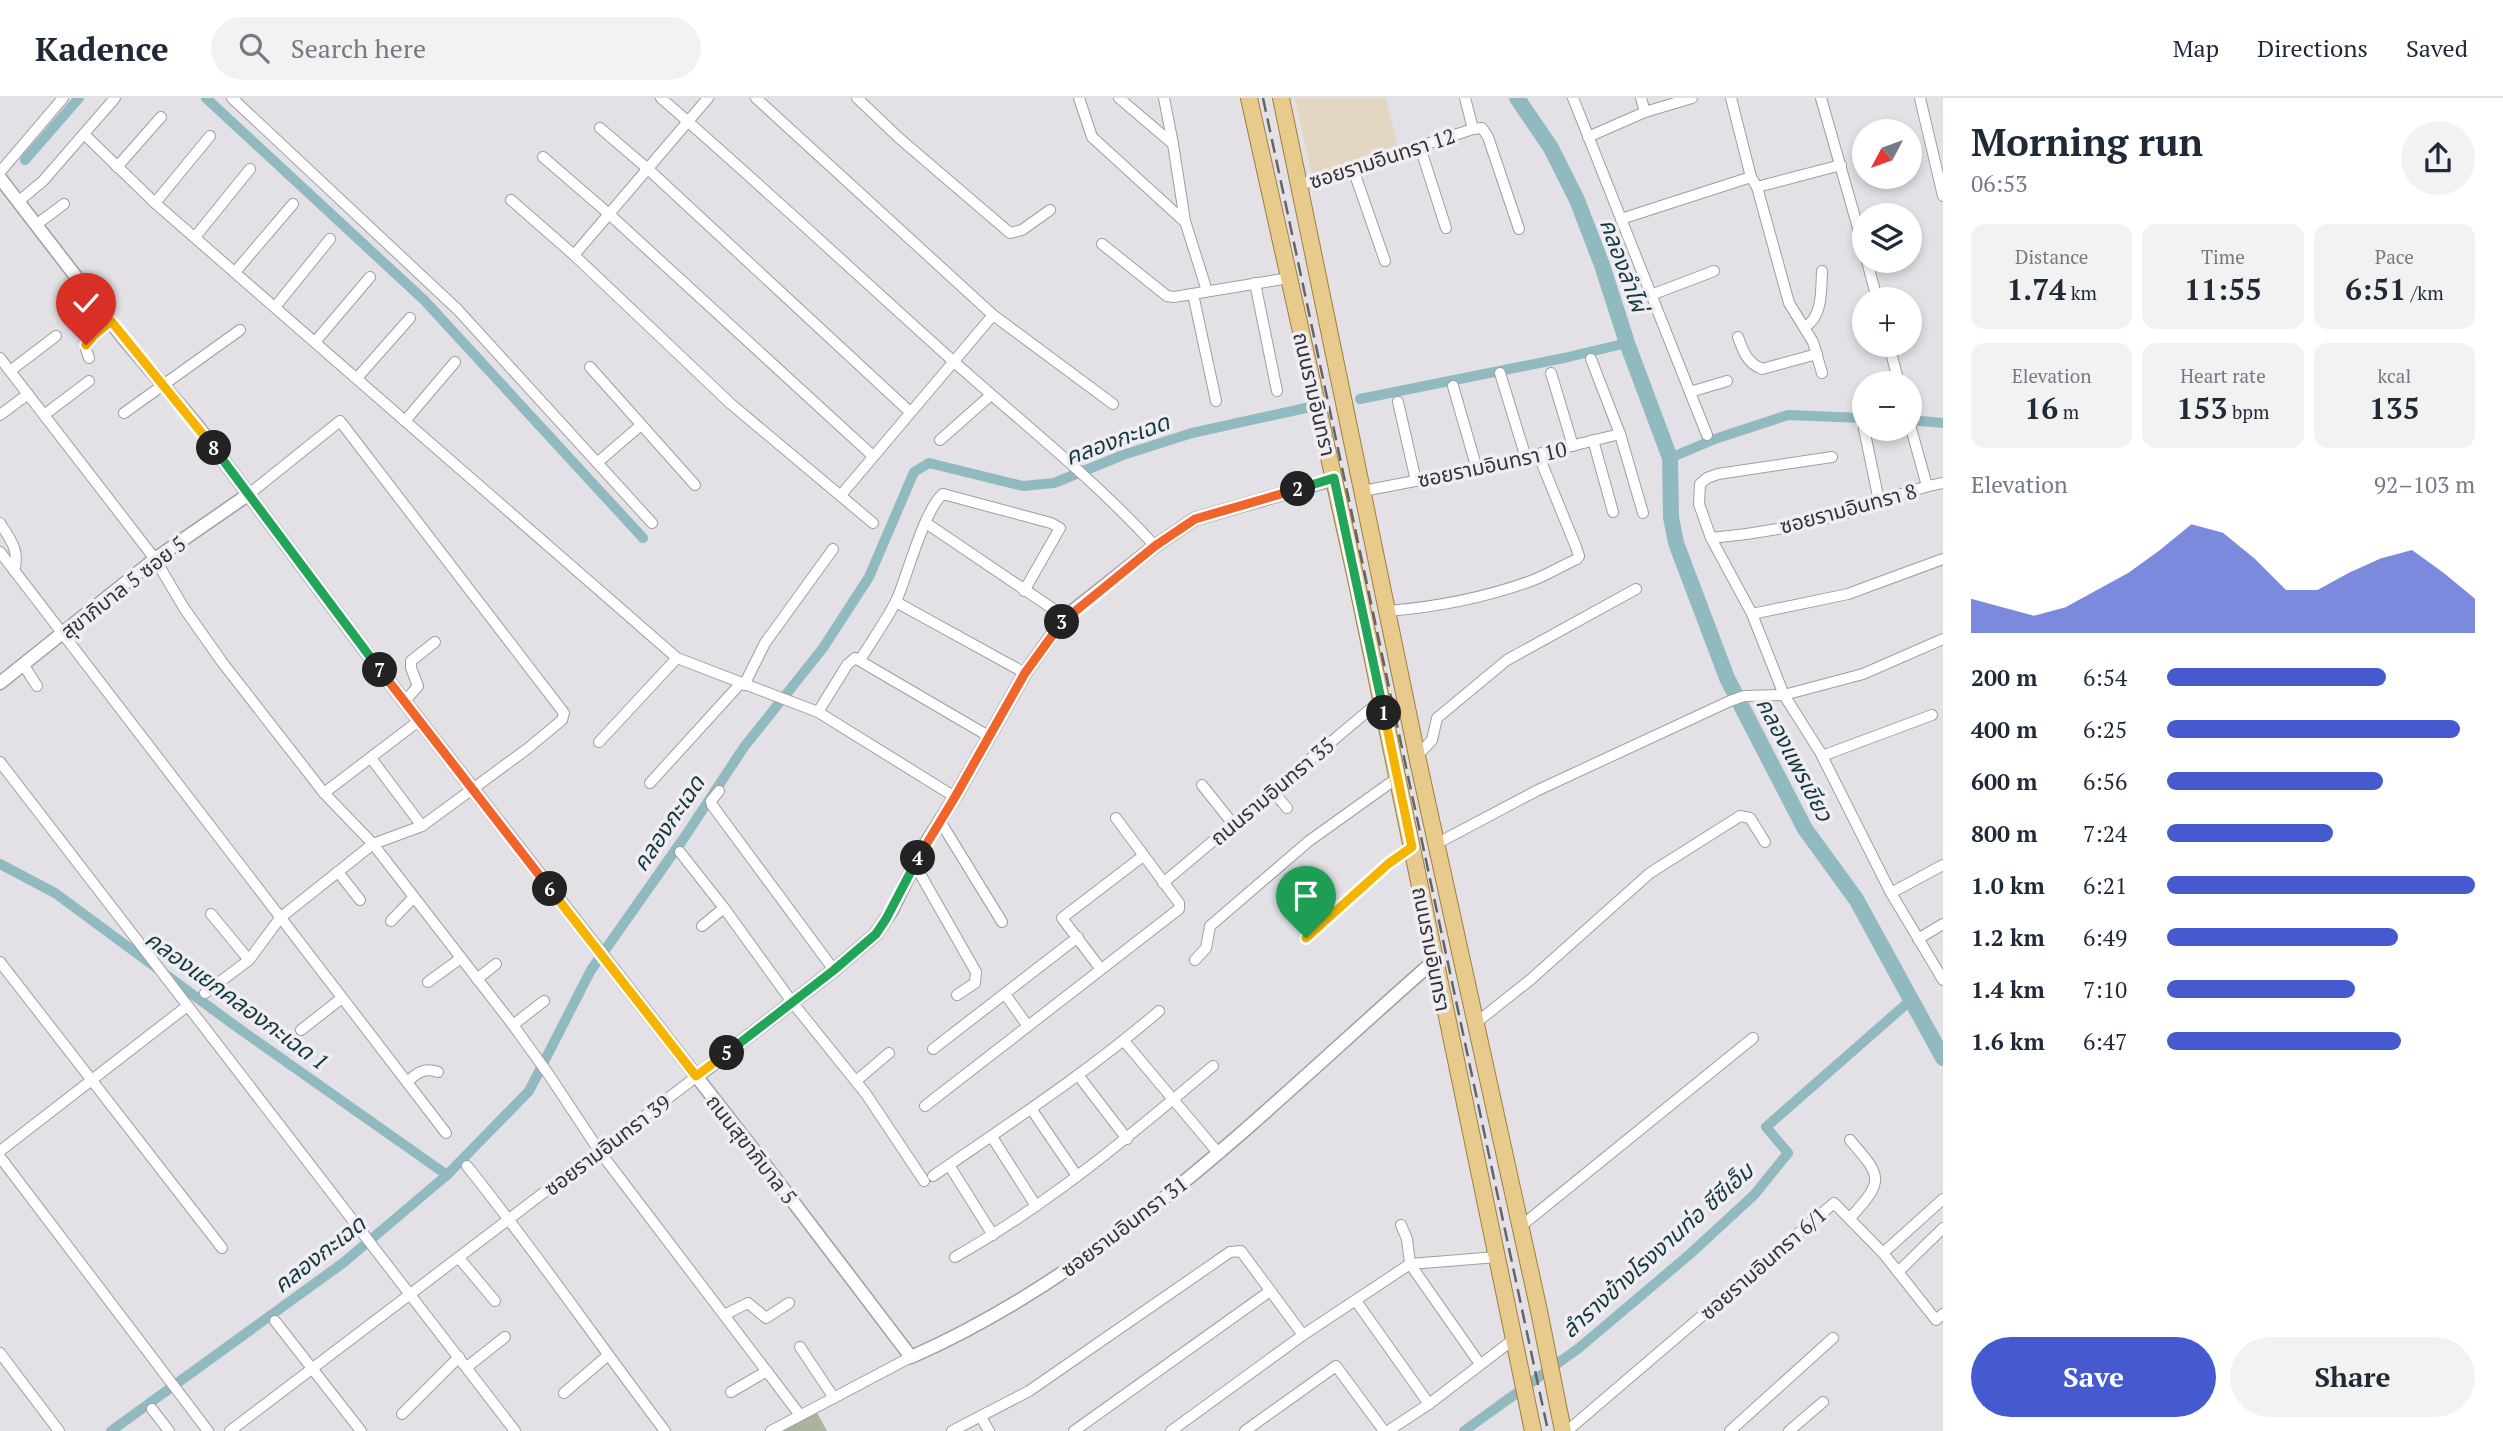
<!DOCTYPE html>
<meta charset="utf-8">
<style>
:root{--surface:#fff;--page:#f2f2f3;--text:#1f2937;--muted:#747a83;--line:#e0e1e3;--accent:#445ace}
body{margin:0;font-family:"PT Serif","Noto Sans Thai",serif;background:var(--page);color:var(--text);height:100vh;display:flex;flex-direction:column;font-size:26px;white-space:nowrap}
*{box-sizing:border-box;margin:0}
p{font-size:23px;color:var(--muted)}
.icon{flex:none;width:38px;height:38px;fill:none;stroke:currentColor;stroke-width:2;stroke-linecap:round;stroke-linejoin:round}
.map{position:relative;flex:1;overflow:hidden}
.sheet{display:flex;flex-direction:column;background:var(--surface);width:560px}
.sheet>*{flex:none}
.needle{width:46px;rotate:229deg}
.fabs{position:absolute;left:1852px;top:21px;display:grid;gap:14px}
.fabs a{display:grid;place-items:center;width:70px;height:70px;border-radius:50%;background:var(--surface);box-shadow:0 4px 10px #0003;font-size:35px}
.pin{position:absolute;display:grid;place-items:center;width:60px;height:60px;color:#fff;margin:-72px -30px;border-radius:50% 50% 50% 0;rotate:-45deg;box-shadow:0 0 7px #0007}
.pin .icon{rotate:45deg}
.km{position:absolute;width:35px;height:35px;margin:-18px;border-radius:50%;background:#222;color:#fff;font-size:19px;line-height:35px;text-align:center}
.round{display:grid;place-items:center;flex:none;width:74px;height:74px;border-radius:37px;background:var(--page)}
.head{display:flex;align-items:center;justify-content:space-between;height:119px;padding:0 28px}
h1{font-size:38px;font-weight:700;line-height:52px}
.stats{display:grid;grid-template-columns:repeat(3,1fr);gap:10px;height:119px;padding:7px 28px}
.stats div{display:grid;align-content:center;border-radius:14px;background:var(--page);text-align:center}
.stats b{font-size:30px;font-weight:700}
.stats small{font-size:19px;font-weight:400}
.stats p{font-size:19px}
.chart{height:196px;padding:14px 28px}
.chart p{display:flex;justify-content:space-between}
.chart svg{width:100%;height:126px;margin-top:7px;fill:var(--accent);opacity:.7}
.action{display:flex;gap:14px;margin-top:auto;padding:14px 28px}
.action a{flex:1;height:80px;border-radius:42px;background:var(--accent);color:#fff;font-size:28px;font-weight:700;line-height:80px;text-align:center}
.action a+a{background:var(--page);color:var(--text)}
ul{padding:0 28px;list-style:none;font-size:23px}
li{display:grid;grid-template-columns:112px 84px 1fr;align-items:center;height:52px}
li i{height:18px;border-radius:9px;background:var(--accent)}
header{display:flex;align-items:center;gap:42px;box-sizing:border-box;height:98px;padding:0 35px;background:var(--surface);border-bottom:2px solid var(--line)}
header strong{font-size:33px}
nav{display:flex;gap:38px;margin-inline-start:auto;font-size:24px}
.search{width:490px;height:63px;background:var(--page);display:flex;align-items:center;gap:18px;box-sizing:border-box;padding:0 24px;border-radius:38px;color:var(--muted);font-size:26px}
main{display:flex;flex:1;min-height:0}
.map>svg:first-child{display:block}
.commercial{fill:#e3d7c3}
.green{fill:#aab49c}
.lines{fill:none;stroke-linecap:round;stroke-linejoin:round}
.canal{stroke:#91b9c0;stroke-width:10}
.river{stroke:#91b9c0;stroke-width:16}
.minor-casing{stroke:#a09ea3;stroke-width:12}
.tertiary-casing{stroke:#a09ea3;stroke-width:15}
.primary-casing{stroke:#9f7f3c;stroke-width:18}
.minor{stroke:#fff;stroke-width:10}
.tertiary{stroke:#fff;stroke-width:12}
.primary{stroke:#e8cb8c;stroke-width:16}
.rail{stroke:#646366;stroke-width:2.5;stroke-dasharray:14 7;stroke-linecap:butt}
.split-1-casing{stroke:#fff;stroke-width:14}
.split-2-casing{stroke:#fff;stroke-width:14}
.split-3-casing{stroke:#fff;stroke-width:14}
.split-4-casing{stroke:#fff;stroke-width:14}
.split-5-casing{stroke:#fff;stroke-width:14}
.split-6-casing{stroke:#fff;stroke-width:14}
.split-7-casing{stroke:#fff;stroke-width:14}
.split-8-casing{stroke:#fff;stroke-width:14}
.split-9-casing{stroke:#fff;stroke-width:14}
.split-1{stroke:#f5b400;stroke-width:9}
.split-2{stroke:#22a559;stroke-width:9}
.split-3{stroke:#f0652b;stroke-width:9}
.split-4{stroke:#f0652b;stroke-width:9}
.split-5{stroke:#22a559;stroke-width:9}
.split-6{stroke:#f5b400;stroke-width:9}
.split-7{stroke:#f0652b;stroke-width:9}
.split-8{stroke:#22a559;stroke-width:9}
.split-9{stroke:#f5b400;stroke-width:9}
.labels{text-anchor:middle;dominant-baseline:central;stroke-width:7;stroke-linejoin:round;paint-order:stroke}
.street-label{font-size:21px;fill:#343335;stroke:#f0eef3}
.water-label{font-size:23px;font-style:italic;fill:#133a40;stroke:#f0eef3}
</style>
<header>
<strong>Kadence</strong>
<div class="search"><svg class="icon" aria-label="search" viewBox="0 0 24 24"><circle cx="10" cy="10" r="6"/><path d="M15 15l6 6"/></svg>Search here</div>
<nav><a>Map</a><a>Directions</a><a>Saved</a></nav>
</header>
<main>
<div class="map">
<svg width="1943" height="1333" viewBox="0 0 1943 1333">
<rect width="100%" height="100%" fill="#e3e1e6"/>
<path class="commercial" d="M1295,0H1386L1398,49L1312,78Z"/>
<path class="green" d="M816,1313L827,1333H781Z"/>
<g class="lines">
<g class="canal">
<path d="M206,0L424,202L643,440"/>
<path d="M25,62L79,0"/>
<path d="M1360,301L1564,260L1627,245"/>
<path d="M1909,322L1943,325"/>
<path d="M1670,360L1715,341L1788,317L1864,320"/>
<path d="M0,766L55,795L234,927L447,1077"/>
<path d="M111,1333L343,1165L447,1077L529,993L591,872L686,737L744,649L823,550L869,479L914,374L929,365L1023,388L1054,385L1123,357L1192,335L1306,310"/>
<path d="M1464,1333L1579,1250L1690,1156L1754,1097L1788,1055L1766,1029L1912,901"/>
</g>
<path class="river" d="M1517,0L1551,50L1577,102L1602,167L1627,245L1670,360L1671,419L1676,445L1727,580L1805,731L1856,801L1943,960"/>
<g class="minor-casing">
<g id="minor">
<path d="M232,0L458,212L652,425"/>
<path d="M661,0C760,86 855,175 952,262C1021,324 1093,380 1155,448"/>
<path d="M756,0L993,217L1113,306"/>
<path d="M857,0L899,40L1010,135L1022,132L1050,112"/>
<path d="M1079,0L1092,39L1184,123"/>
<path d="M1119,0L1173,46"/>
<path d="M1164,0L1173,46L1185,123L1207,193"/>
<path d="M1465,0L1473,31"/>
<path d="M1573,0L1707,337"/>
<path d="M1641,0L1645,14"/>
<path d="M1731,0L1751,79L1757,89L1789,205L1813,244L1822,275"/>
<path d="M1821,0L1864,151"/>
<path d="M1920,0L1943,98"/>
<path d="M600,30L648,71L910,314"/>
<path d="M84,36L155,105L677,560L818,614L955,699"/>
<path d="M1588,39L1645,14L1692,0"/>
<path d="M1420,49L1446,130"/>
<path d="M543,59L609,116L873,358"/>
<path d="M117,69L161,19"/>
<path d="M1353,71L1385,163"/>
<path d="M0,74L63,0"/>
<path d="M1300,87L1473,31L1482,30L1488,39L1519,131"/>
<path d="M1757,89L1841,67"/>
<path d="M511,102L574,157L731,306L873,425"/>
<path d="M19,103L43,83L115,0"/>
<path d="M155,105L210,38"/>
<path d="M1621,121L1751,79"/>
<path d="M37,126L64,106"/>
<path d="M195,139L250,71"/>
<path d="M1102,146L1167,198L1174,199L1289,180"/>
<path d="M574,157L708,0"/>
<path d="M1867,163L1877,201"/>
<path d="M235,174L293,106"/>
<path d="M1255,185L1277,293"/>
<path d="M1193,196L1216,303"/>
<path d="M1651,197L1714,173"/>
<path d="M275,209L330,141"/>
<path d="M1805,229C1823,218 1821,192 1822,173"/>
<path d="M1738,239C1743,253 1747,265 1762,271L1817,256"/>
<path d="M315,244L370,179"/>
<path d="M1889,247L1899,285"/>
<path d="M0,260L155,461L184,510L222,564L324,695L373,746L513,927L549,977L600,1054L800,1317"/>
<path d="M89,260L86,251L88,243L111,223"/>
<path d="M1591,261L1620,336L1643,415"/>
<path d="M590,269L695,387"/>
<path d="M10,273L56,238"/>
<path d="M1500,275L1526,360"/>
<path d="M1551,275L1573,348"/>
<path d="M357,280L410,220"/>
<path d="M1453,288L1477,371"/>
<path d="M1690,294L1727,283"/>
<path d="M1398,304L1416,383"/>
<path d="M124,315L240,232"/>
<path d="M0,317L28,296"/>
<path d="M44,317L89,283"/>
<path d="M405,323L455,264"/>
<path d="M1909,323L1927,388"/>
<path d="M1864,331L1879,403"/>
<path d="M940,342L991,297"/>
<path d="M1593,342L1613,414"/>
<path d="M1832,359L1718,376L1707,380L1700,386L1699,406L1711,440L1752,516L1784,597L1820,654L1891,795L1943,882"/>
<path d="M598,364L641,327"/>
<path d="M1363,393L1477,371L1620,336"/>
<path d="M841,397L993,217"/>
<path d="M0,425C11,442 20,453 14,473"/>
<path d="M926,425L1065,519"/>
<path d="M1711,440C1757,436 1805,427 1850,414C1881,404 1910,391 1943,385"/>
<path d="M0,454L446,1035"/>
<path d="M896,504L1025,575"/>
<path d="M1388,513C1436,509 1483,500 1528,484C1544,479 1561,468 1577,461L1579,458L1576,449L1538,356"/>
<path d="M1752,516L1848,496L1943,461"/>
<path d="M860,562C872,542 887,522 897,501C907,478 925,410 943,396L1051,425L1060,430L1024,493"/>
<path d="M23,566L37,588"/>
<path d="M744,587L765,545L833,451"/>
<path d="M405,603L418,588L411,570V563L435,544"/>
<path d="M818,614L847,567L855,560L990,639"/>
<path d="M599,644L677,560"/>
<path d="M1417,658L1432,642L1437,620L1507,562L1636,491"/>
<path d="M1822,658L1932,617"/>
<path d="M371,660L422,728"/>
<path d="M0,664L515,1333"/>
<path d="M650,685L740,586"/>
<path d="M1202,687L1233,726"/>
<path d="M1271,691L1287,710"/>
<path d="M719,693L711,703L712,707L834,872"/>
<path d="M324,695L420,622"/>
<path d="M940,723L1002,824"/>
<path d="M1436,746L1536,693L1730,603L1744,598L1784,597L1863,576L1943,541"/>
<path d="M680,754L724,810L792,904L866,996L924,1083"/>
<path d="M915,767L976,874L975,885L957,897"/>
<path d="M338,774L360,802"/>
<path d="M1163,785L1381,602"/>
<path d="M1891,795L1943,767"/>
<path d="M211,816L249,862"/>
<path d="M391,823L414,799"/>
<path d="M702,828L724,810"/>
<path d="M1306,840L1388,766L1412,749"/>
<path d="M1918,841L1943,826"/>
<path d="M1195,862L1206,850L1210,828L1309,743L1397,680"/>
<path d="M0,864L222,1150"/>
<path d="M1100,870L1062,820L1143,758"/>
<path d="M477,881L496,866"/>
<path d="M428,884L461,860"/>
<path d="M205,895L249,862L280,820L373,746L422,728L527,651L562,622L564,615L340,323L249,396"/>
<path d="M1005,896L1027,927"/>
<path d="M1477,924L1530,882L1650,775L1740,718L1750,720L1765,744"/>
<path d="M513,927L544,903"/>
<path d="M301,932L342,900"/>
<path d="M1124,943L1219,1056"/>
<path d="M933,951L1078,839"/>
<path d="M1078,977L1127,1041"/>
<path d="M856,983L889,955"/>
<path d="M407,984C417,975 424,969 438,974"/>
<path d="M925,1008L1179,811V805L1116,720"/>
<path d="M1032,1012L1077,1078"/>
<path d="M992,1039L1036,1108"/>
<path d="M1850,1042C1882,1079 1885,1082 1850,1120"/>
<path d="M0,1053L186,909"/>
<path d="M0,1059L208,1333"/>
<path d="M949,1067L993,1137"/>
<path d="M467,1068C536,1154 598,1245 665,1333"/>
<path d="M933,1078C1010,1025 1088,974 1159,913"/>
<path d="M1401,1127L1407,1141L1410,1166L1480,1266"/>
<path d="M1521,1128L1753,940"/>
<path d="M1883,1155L1943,1101"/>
<path d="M955,1159C1049,1106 1131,1037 1213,968"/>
<path d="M459,1160L495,1203"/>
<path d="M1898,1174L1943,1130"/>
<path d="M1356,1203L1429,1306"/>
<path d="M724,1217L748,1205L766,1220L789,1205"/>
<path d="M275,1223L361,1333"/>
<path d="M800,1249L834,1300"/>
<path d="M0,1255L59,1333"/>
<path d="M467,1269L505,1239"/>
<path d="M731,1294L767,1273"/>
<path d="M564,1295L607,1258"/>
<path d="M152,1311L169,1333"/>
<path d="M402,1316L459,1259"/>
<path d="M981,1319L989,1333"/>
<path d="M230,1333L696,979"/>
<path d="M771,1333L911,1259"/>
<path d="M952,1333L1029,1293L1230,1154L1241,1153L1303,1237"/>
<path d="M1074,1333L1270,1193"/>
<path d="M1171,1333L1303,1237L1410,1166L1497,1159"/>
<path d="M1245,1333L1336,1268L1384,1333"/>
<path d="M1388,1333L1429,1306L1514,1241"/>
<path d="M1567,1333L1834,1105L1883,1155L1936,1222L1943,1216"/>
<path d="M1730,1333L1833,1240"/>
<path d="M1789,1333L1823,1304"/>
</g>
</g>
<g class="tertiary-casing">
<g id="tertiary">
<path d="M0,80L124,241L196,326L373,563L753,1051L911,1259C1115,1169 1270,1006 1435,862"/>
<path d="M0,585L155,461L249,396"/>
<path d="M696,979L834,872L876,836L892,812L921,753L955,699L1025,575L1065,519L1155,448L1195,421L1334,381"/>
</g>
</g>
<g class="primary-casing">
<g id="primary">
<path d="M1249,0L1357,485L1533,1333"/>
<path d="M1281,0L1417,658L1539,1213L1563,1333"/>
</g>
</g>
<use href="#minor" class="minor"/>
<use href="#tertiary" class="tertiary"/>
<use href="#primary" class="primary"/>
<path class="rail" d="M1263,0L1548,1333"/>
</g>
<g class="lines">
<g class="split-1-casing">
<path id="split-1" d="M1306,840L1388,766L1412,749L1384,615"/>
</g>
<g class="split-2-casing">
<path id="split-2" d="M1298,391L1334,380L1384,615"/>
</g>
<g class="split-3-casing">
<path id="split-3" d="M1062,524L1155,448L1195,421L1298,391"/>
</g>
<g class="split-4-casing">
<path id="split-4" d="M918,760L955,699L1025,575L1062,524"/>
</g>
<g class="split-5-casing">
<path id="split-5" d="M727,955L834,872L876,836L886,821L918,760"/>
</g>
<g class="split-6-casing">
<path id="split-6" d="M550,791L696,978L727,955"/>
</g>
<g class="split-7-casing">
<path id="split-7" d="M380,572L550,791"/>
</g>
<g class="split-8-casing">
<path id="split-8" d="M214,350L380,572"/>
</g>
<g class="split-9-casing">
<path id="split-9" d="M86,247L94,237L111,223L214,350"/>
</g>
<use href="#split-1" class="split-1"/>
<use href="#split-2" class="split-2"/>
<use href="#split-3" class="split-3"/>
<use href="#split-4" class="split-4"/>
<use href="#split-5" class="split-5"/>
<use href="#split-6" class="split-6"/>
<use href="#split-7" class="split-7"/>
<use href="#split-8" class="split-8"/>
<use href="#split-9" class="split-9"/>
</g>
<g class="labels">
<g class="street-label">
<text transform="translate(1382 60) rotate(-18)">ซอยรามอินทรา 12</text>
<text transform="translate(1315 296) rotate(77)">ถนนรามอินทรา</text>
<text transform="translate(1492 366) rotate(-12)">ซอยรามอินทรา 10</text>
<text transform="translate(1848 410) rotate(-15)">ซอยรามอินทรา 8</text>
<text transform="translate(123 489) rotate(-38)">สุขาภิบาล 5 ซอย 5</text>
<text transform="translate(1272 693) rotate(-40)">ถนนรามอินทรา 35</text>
<text transform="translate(1432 851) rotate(79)">ถนนรามอินทรา</text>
<text transform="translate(607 1047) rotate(-37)">ซอยรามอินทรา 39</text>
<text transform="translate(752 1051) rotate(52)">ถนนสุขาภิบาล 5</text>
<text transform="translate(1124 1128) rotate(-37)">ซอยรามอินทรา 31</text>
<text transform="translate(1763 1165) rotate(-41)">ซอยรามอินทรา 6/1</text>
</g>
<g class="water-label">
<text transform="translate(1624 167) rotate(70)">คลองลำไผ่</text>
<text transform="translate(1117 341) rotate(-20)">คลองกะเฉด</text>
<text transform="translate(1795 661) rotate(62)">คลองแพรเขียว</text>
<text transform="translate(668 725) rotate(-56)">คลองกะเฉด</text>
<text transform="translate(237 902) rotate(36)">คลองแยกคลองกะเฉด 1</text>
<text transform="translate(1657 1152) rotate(-42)">ลำรางข้างโรงงานท่อ ซีซีเอ็ม</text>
<text transform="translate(319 1156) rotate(-38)">คลองกะเฉด</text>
</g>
</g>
</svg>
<div class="fabs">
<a><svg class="needle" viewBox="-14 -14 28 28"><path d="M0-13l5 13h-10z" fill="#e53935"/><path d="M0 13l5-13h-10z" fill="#747a83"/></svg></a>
<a><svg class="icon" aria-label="layers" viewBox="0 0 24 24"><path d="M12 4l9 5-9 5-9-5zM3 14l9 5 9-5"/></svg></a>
<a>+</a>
<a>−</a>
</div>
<div class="pin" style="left:1306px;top:840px;background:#1e9e55"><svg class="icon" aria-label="arrive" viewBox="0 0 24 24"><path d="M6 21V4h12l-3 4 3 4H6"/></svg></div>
<div class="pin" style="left:86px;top:247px;background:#d93025"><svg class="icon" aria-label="check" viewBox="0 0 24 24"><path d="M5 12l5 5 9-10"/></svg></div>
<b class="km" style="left:1384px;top:615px">1</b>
<b class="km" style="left:1298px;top:391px">2</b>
<b class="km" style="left:1062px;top:524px">3</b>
<b class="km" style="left:918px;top:760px">4</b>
<b class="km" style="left:727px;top:955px">5</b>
<b class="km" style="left:550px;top:791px">6</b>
<b class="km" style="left:380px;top:572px">7</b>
<b class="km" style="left:214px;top:350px">8</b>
</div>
<section class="sheet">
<div class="head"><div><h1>Morning run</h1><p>06:53</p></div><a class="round"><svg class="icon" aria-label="share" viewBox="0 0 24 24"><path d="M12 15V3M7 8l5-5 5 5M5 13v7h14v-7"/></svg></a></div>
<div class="stats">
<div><p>Distance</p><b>1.74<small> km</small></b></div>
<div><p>Time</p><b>11:55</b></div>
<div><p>Pace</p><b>6:51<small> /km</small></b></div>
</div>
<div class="stats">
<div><p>Elevation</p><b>16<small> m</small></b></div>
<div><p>Heart rate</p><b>153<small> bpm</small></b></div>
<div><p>kcal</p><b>135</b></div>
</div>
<div class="chart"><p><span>Elevation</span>92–103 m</p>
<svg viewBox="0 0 160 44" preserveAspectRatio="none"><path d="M0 44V32L10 35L20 38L30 35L40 29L50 23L60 15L70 6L80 9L90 18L100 29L110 29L120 23L130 18L140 15L150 23L160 32V44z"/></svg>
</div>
<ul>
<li><b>200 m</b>6:54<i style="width:71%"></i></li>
<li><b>400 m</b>6:25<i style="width:95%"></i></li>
<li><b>600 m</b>6:56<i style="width:70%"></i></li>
<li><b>800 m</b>7:24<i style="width:54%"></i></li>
<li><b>1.0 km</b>6:21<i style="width:100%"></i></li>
<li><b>1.2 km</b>6:49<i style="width:75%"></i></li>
<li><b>1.4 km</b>7:10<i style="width:61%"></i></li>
<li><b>1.6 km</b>6:47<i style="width:76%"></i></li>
</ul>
<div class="action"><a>Save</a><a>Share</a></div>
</section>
</main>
